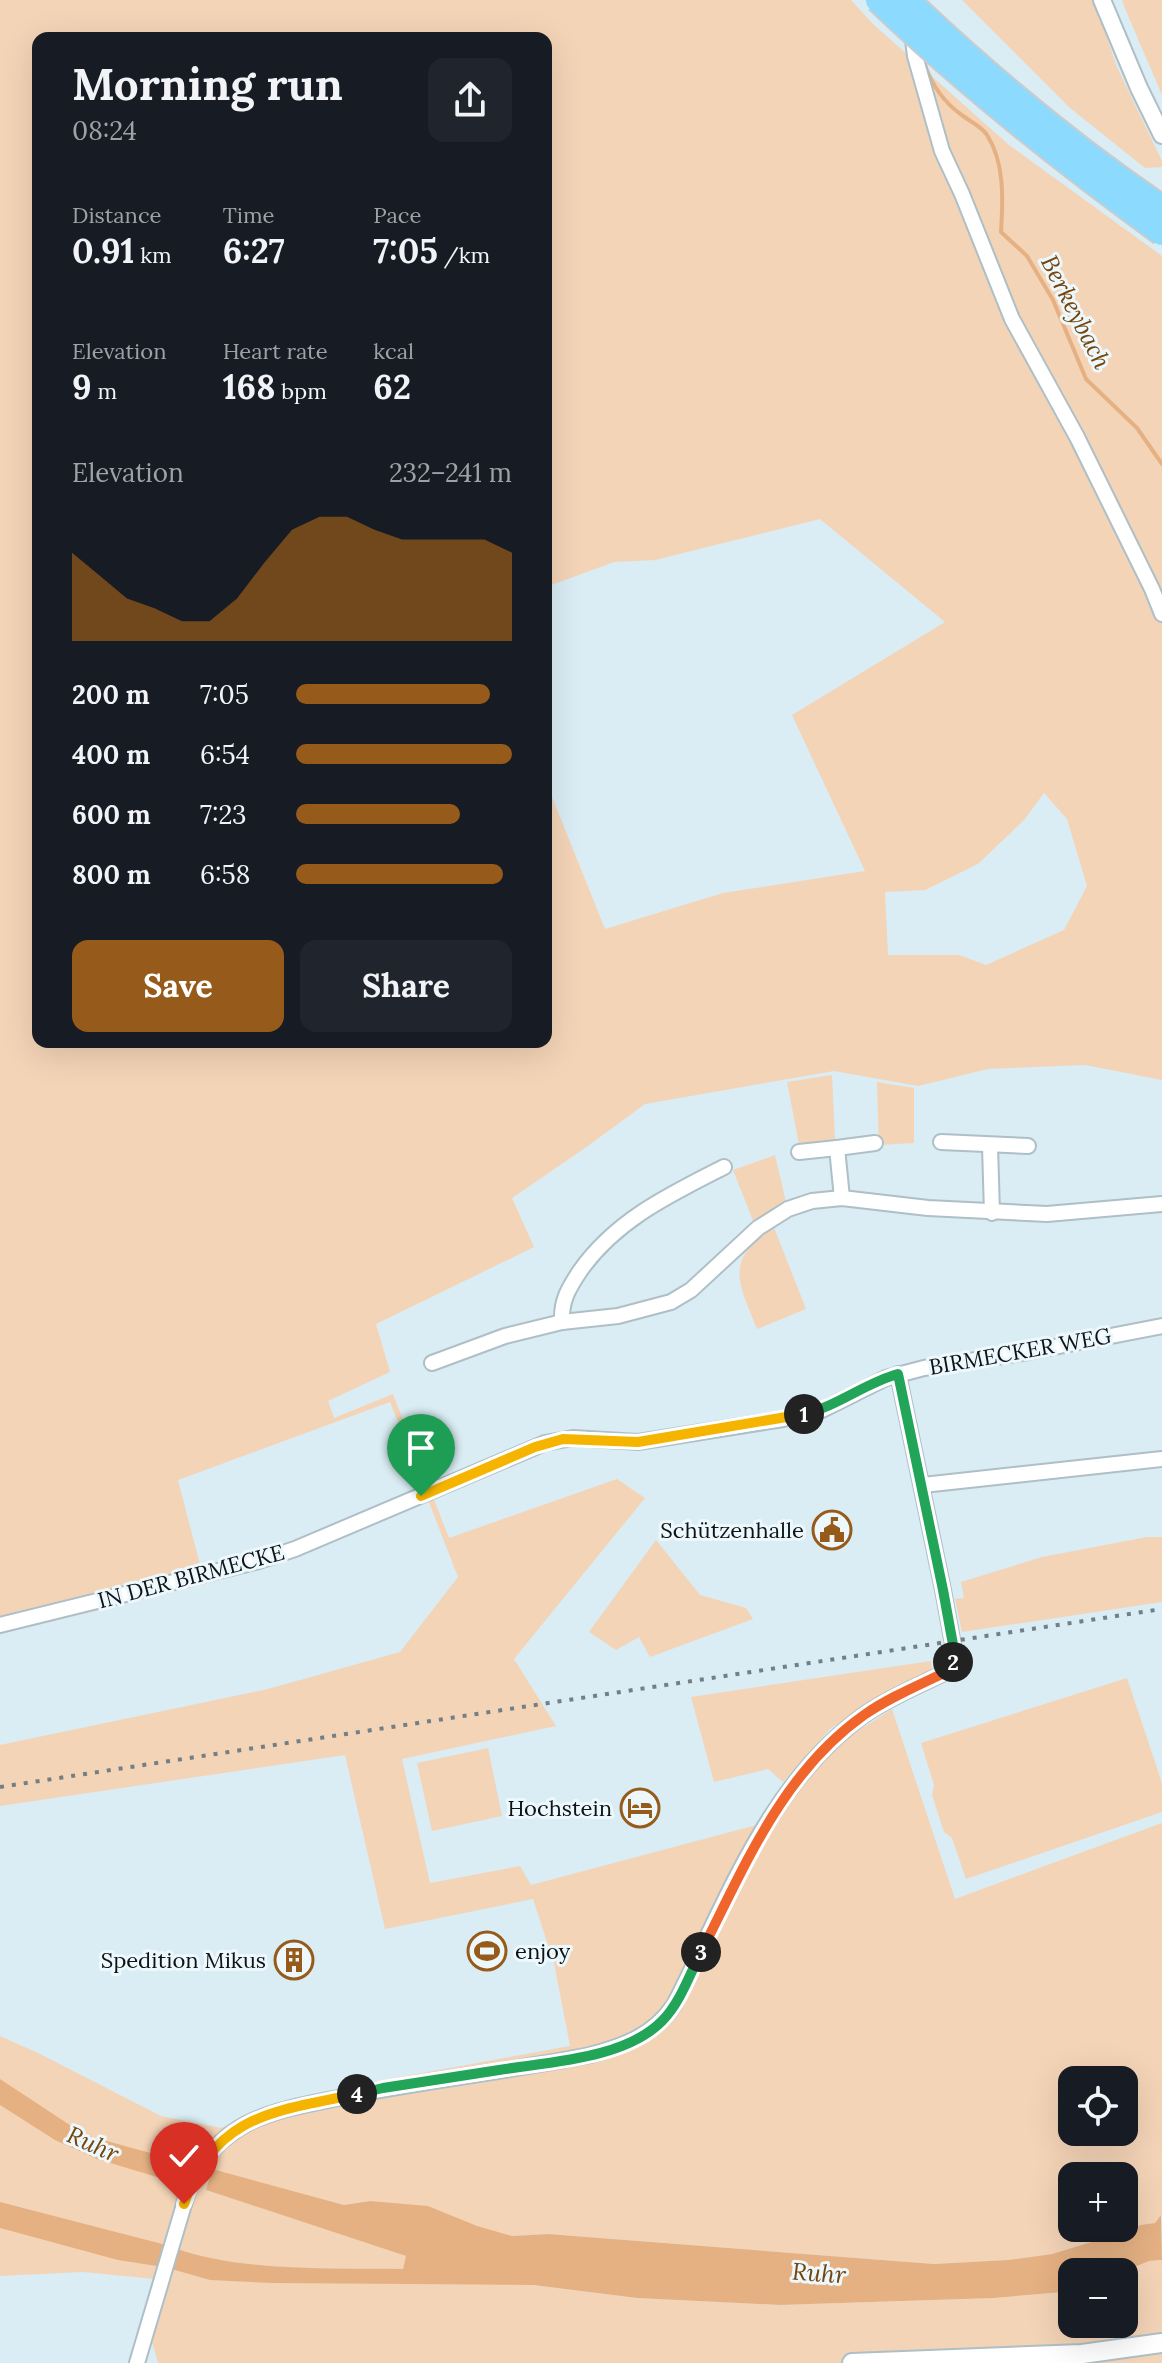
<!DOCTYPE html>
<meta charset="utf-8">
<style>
:root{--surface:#171b24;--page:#20242c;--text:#f1f3f6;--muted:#9ea1a6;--accent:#965b1a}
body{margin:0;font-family:Lora,serif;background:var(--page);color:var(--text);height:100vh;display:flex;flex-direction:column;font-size:30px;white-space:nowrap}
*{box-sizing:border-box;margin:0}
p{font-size:26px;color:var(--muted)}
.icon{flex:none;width:44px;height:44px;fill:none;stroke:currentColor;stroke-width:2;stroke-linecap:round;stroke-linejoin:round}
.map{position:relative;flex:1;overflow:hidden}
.panel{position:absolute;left:32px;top:32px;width:520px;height:1016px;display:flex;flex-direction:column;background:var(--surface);border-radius:16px;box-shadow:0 8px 32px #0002}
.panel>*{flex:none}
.fabs{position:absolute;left:1058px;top:2066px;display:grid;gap:16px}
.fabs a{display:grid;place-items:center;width:80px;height:80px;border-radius:16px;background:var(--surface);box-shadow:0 8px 32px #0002;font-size:40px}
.pin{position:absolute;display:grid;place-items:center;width:68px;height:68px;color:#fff;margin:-82px -34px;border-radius:50% 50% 50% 0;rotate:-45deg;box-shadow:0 0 8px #0007}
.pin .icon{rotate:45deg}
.km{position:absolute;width:40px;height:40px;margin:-20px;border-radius:50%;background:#222;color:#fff;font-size:22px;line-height:40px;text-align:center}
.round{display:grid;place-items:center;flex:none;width:84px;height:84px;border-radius:16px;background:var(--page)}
.overview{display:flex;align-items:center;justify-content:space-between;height:136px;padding:0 40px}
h1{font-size:44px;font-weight:700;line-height:60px}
.stats{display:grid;grid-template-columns:repeat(3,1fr);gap:12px;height:136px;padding:8px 40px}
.stats div{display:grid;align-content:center}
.stats b{font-size:34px;font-weight:700}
.stats small{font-size:22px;font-weight:400}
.stats p{font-size:22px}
.chart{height:224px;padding:16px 40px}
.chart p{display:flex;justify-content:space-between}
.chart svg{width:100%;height:144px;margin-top:8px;fill:var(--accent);opacity:.7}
.button{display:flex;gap:16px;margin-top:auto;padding:16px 40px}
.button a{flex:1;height:92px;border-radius:16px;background:var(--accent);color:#fff;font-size:32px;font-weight:700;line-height:92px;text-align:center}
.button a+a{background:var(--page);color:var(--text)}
ul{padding:0 40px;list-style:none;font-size:26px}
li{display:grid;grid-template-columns:128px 96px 1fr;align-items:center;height:60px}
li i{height:20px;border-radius:10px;background:var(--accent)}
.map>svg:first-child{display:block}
.green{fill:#f4d4b7;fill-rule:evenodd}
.water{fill:#e5b183}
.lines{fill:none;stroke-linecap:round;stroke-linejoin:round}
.stream{stroke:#e5b183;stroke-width:4}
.minor-casing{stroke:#aebfc6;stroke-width:18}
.tertiary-casing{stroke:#aebfc6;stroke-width:20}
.secondary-casing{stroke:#aebfc6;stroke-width:22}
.minor{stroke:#fff;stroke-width:14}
.tertiary{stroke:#fff;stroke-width:16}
.secondary{stroke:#fff;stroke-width:18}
.rail{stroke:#737f85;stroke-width:4;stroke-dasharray:4 8;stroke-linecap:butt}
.motorway-bridge-casing{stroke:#cacbcc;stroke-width:28;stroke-linecap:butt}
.motorway-bridge{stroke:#8cdbfe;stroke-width:24}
.split-1-casing{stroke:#fff;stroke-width:16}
.split-2-casing{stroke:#fff;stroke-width:16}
.split-3-casing{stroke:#fff;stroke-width:16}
.split-4-casing{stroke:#fff;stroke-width:16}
.split-5-casing{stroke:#fff;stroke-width:16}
.split-1{stroke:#f5b400;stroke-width:10}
.split-2{stroke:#22a559;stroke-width:10}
.split-3{stroke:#f0652b;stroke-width:10}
.split-4{stroke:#22a559;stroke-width:10}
.split-5{stroke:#f5b400;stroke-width:10}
.labels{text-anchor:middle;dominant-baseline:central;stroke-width:6;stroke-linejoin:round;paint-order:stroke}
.street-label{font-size:22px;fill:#0d1316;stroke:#edf8fd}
.poi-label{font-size:22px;fill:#0d1316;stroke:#edf8fd;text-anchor:end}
.water-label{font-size:24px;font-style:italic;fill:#75450d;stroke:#edf8fd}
</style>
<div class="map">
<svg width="1162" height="2363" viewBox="0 0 1162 2363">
<rect width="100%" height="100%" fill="#daecf4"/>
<g class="green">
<path d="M0,0H851L873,24L1009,145L1162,256V1080L1085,1065L988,1069L918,1086L834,1071L645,1104L585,1148L512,1198L534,1247L376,1324L390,1372L328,1401L334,1418L393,1394L449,1538L617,1479L645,1498L514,1659L556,1726L402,1759L430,1883L520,1866L531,1885L779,1819L811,1773L853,1734L892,1709L955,1899L1162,1823V2215L1155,2223L1140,2225L1134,2229L1052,2254L1008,2260L934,2264L548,2234L512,2236L370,2201L344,2205L212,2170L206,2190L406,2256L403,2270C333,2268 241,2272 175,2248L168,2268L533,2285L637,2298L780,2305L994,2298L1063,2292L1072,2289V2324H1124L1123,2272L1149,2261L1162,2260V2363H158L152,2342L161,2289L173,2239L155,2279L83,2272L0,2276V2036L40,2054L161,2116L221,2128L265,2106L367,2083L570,2046L554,1963L533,1899L385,1929L345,1755L0,1806V1745L268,1689L400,1652L458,1577L390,1402L178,1480L205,1584L0,1634ZM38,38H546V587L614,562L655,560L820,519L945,622L792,715L865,871L723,893L605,929L546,782V1042H38ZM1044,793L1067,819L1087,886L1064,930L986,965L959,955H888L885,892L925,890L978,864L1024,820ZM1072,2080H1124V2132H1072ZM1072,2176H1124V2228H1072Z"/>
<path d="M962,0H1094L1117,67L1162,161V167L1145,168L1070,108Z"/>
<path d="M1122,0H1162V95L1126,11Z"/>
<path d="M832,1075L835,1141L799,1144L787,1082Z"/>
<path d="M877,1082L914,1088V1143L879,1145Z"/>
<path d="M775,1155L786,1202L754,1223L733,1170Z"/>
<path d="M773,1225L806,1309L757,1329C737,1279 725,1263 773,1225Z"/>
<path d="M1147,1537H1162V1602L962,1632L955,1599L964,1598L961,1582L1042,1557Z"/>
<path d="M656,1540L700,1595L746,1608L753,1619L650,1657L639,1637L616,1650L589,1632Z"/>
<path d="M931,1661L932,1670L887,1692L830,1729L783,1782L768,1769L714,1782L691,1697Z"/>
<path d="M1127,1678L1162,1783V1812L966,1879L952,1838L944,1832L932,1795L934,1785L921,1743Z"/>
<path d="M488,1748L502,1816L432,1831L417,1763Z"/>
</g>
<g class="water">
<path d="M0,2079L85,2135L194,2165L187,2186L97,2159L55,2140L0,2105Z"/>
<path d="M212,2169L344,2205L370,2201L428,2206L477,2226L512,2236L548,2234L934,2264L1008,2260L1052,2254L1134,2229L1140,2225L1155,2223L1161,2215L1162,2260L1149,2261L1123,2272H1072V2289L1063,2292L994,2298L780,2305L637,2298L533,2285L272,2283L210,2280L168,2268L175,2248C241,2272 333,2268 403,2269L406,2256L206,2190Z"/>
<path d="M0,2202L170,2246L163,2267L118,2260L0,2228Z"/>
</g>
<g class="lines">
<path class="stream" d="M924,62C931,84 943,102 963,116C970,121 982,127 987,135C1005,163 1003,200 1001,232L1027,256L1053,300L1086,379L1137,428L1162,464"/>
<g class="minor-casing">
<g id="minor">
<path d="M912,32L915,56L942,151L962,194L1012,319L1077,437L1152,589L1162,614"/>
<path d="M941,1142L1028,1146"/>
<path d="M990,1146L992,1213"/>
<path d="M837,1148L875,1143"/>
<path d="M799,1152L837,1148L842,1198"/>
<path d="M562,1322C561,1301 568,1289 580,1271C616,1220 669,1195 724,1167"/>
<path d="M432,1363L505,1336L562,1322L618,1316L671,1302L691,1290L758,1228L788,1209L812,1201L842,1198L928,1208L1047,1214L1162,1204"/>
<path d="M923,1485L1162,1459"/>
<path d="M0,1625L259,1561L295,1549L545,1443L573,1438L638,1442L783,1419L822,1410L886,1378L924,1368L1028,1352L1162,1326"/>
<path d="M137,2363L188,2191C200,2161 219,2138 248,2123C279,2108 315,2103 348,2096C428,2080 510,2071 590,2055C624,2046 654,2035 674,2005C726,1904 767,1784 864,1715C891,1696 923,1684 952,1669L954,1650L943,1590L898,1374"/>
</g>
</g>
<g class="tertiary-casing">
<path id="tertiary" d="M1102,0L1139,88L1162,135"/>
</g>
<g class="secondary-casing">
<path id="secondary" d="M852,2363L1082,2354L1162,2343"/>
</g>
<use href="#minor" class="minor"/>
<use href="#tertiary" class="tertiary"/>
<use href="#secondary" class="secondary"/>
<path class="rail" d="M0,1787L1162,1609"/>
<g class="motorway-bridge-casing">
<g id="motorway-bridge">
<path d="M878,0C967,85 1063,161 1162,233"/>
<path d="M907,0C986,75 1072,147 1162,208"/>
</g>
</g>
<use href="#motorway-bridge" class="motorway-bridge"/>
</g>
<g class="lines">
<g class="split-1-casing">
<path id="split-1" d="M421,1496L535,1447L563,1439L638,1442L804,1414"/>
</g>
<g class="split-2-casing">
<path id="split-2" d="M804,1414C838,1406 865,1383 898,1374L943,1590L954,1650L953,1662"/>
</g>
<g class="split-3-casing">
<path id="split-3" d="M701,1952C745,1866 782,1773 864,1715C891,1696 922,1684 952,1669L953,1662"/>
</g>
<g class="split-4-casing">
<path id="split-4" d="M357,2094L383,2088C422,2082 460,2076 499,2070C548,2062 625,2059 662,2021C680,2003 690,1974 701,1952"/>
</g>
<g class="split-5-casing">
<path id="split-5" d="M184,2204C214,2114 276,2111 357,2094"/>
</g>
<use href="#split-1" class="split-1"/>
<use href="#split-2" class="split-2"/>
<use href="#split-3" class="split-3"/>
<use href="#split-4" class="split-4"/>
<use href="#split-5" class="split-5"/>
</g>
<defs>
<g id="civic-ring" transform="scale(2)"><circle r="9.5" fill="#edf8fd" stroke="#965b1a" stroke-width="1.5"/><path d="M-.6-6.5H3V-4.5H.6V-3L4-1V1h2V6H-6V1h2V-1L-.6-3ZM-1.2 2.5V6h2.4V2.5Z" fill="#965b1a"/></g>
<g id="hotel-ring" transform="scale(2)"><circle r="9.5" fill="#edf8fd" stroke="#965b1a" stroke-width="1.5"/><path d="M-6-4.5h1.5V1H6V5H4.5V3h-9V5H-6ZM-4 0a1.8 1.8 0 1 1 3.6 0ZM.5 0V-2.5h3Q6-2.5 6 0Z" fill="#965b1a"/></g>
<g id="stadium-ring" transform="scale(2)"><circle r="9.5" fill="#edf8fd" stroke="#965b1a" stroke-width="1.5"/><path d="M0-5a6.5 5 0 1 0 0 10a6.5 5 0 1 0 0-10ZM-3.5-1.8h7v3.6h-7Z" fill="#965b1a"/></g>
<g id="building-ring" transform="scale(2)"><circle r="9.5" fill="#edf8fd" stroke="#965b1a" stroke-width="1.5"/><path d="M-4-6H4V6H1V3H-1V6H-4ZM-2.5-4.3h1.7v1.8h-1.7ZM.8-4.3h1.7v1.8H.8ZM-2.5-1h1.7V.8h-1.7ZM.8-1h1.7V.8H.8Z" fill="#965b1a"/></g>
</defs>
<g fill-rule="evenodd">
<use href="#civic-ring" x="832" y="1530"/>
<use href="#hotel-ring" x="640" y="1808"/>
<use href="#stadium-ring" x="487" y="1951"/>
<use href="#building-ring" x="294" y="1960"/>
</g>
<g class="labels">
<g class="street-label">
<text transform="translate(1020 1351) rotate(-10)">BIRMECKER WEG</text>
<text transform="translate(191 1576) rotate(-15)">IN DER BIRMECKE</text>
</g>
<g class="poi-label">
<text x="804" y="1530">Schützenhalle</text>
<text x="612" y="1808">Hochstein</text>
<text x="515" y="1951" text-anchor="start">enjoy</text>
<text x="266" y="1960">Spedition Mikus</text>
</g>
<g class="water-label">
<text transform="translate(1076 312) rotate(63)">Berkeybach</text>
<text transform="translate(93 2144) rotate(24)">Ruhr</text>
<text transform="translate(819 2273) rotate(4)">Ruhr</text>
</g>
</g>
</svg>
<div class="fabs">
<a><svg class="icon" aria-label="locate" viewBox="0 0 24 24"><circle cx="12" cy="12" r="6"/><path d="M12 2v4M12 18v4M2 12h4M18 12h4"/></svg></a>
<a>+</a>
<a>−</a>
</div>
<div class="pin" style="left:421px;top:1496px;background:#1e9e55"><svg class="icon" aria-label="arrive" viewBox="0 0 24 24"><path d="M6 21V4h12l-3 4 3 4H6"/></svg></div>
<div class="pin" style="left:184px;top:2204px;background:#d93025"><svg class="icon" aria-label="check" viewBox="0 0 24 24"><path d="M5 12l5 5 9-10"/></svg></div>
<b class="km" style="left:804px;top:1414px">1</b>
<b class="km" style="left:953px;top:1662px">2</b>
<b class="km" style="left:701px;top:1952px">3</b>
<b class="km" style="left:357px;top:2094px">4</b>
<section class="panel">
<div class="overview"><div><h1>Morning run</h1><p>08:24</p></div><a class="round"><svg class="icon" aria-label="share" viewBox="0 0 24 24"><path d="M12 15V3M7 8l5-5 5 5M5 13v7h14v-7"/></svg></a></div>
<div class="stats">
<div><p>Distance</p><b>0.91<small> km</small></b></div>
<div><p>Time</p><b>6:27</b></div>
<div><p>Pace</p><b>7:05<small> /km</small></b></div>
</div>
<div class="stats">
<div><p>Elevation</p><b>9<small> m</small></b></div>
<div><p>Heart rate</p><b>168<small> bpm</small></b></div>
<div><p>kcal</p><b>62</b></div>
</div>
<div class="chart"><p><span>Elevation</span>232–241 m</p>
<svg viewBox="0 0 160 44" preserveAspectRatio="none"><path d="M0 44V17L10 24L20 31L30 34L40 38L50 38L60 31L70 20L80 10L90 6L100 6L110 10L120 13L130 13L140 13L150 13L160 17V44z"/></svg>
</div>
<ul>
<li><b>200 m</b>7:05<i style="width:90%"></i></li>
<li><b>400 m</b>6:54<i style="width:100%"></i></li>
<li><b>600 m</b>7:23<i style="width:76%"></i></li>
<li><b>800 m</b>6:58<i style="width:96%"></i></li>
</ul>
<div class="button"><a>Save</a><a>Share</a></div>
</section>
</div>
